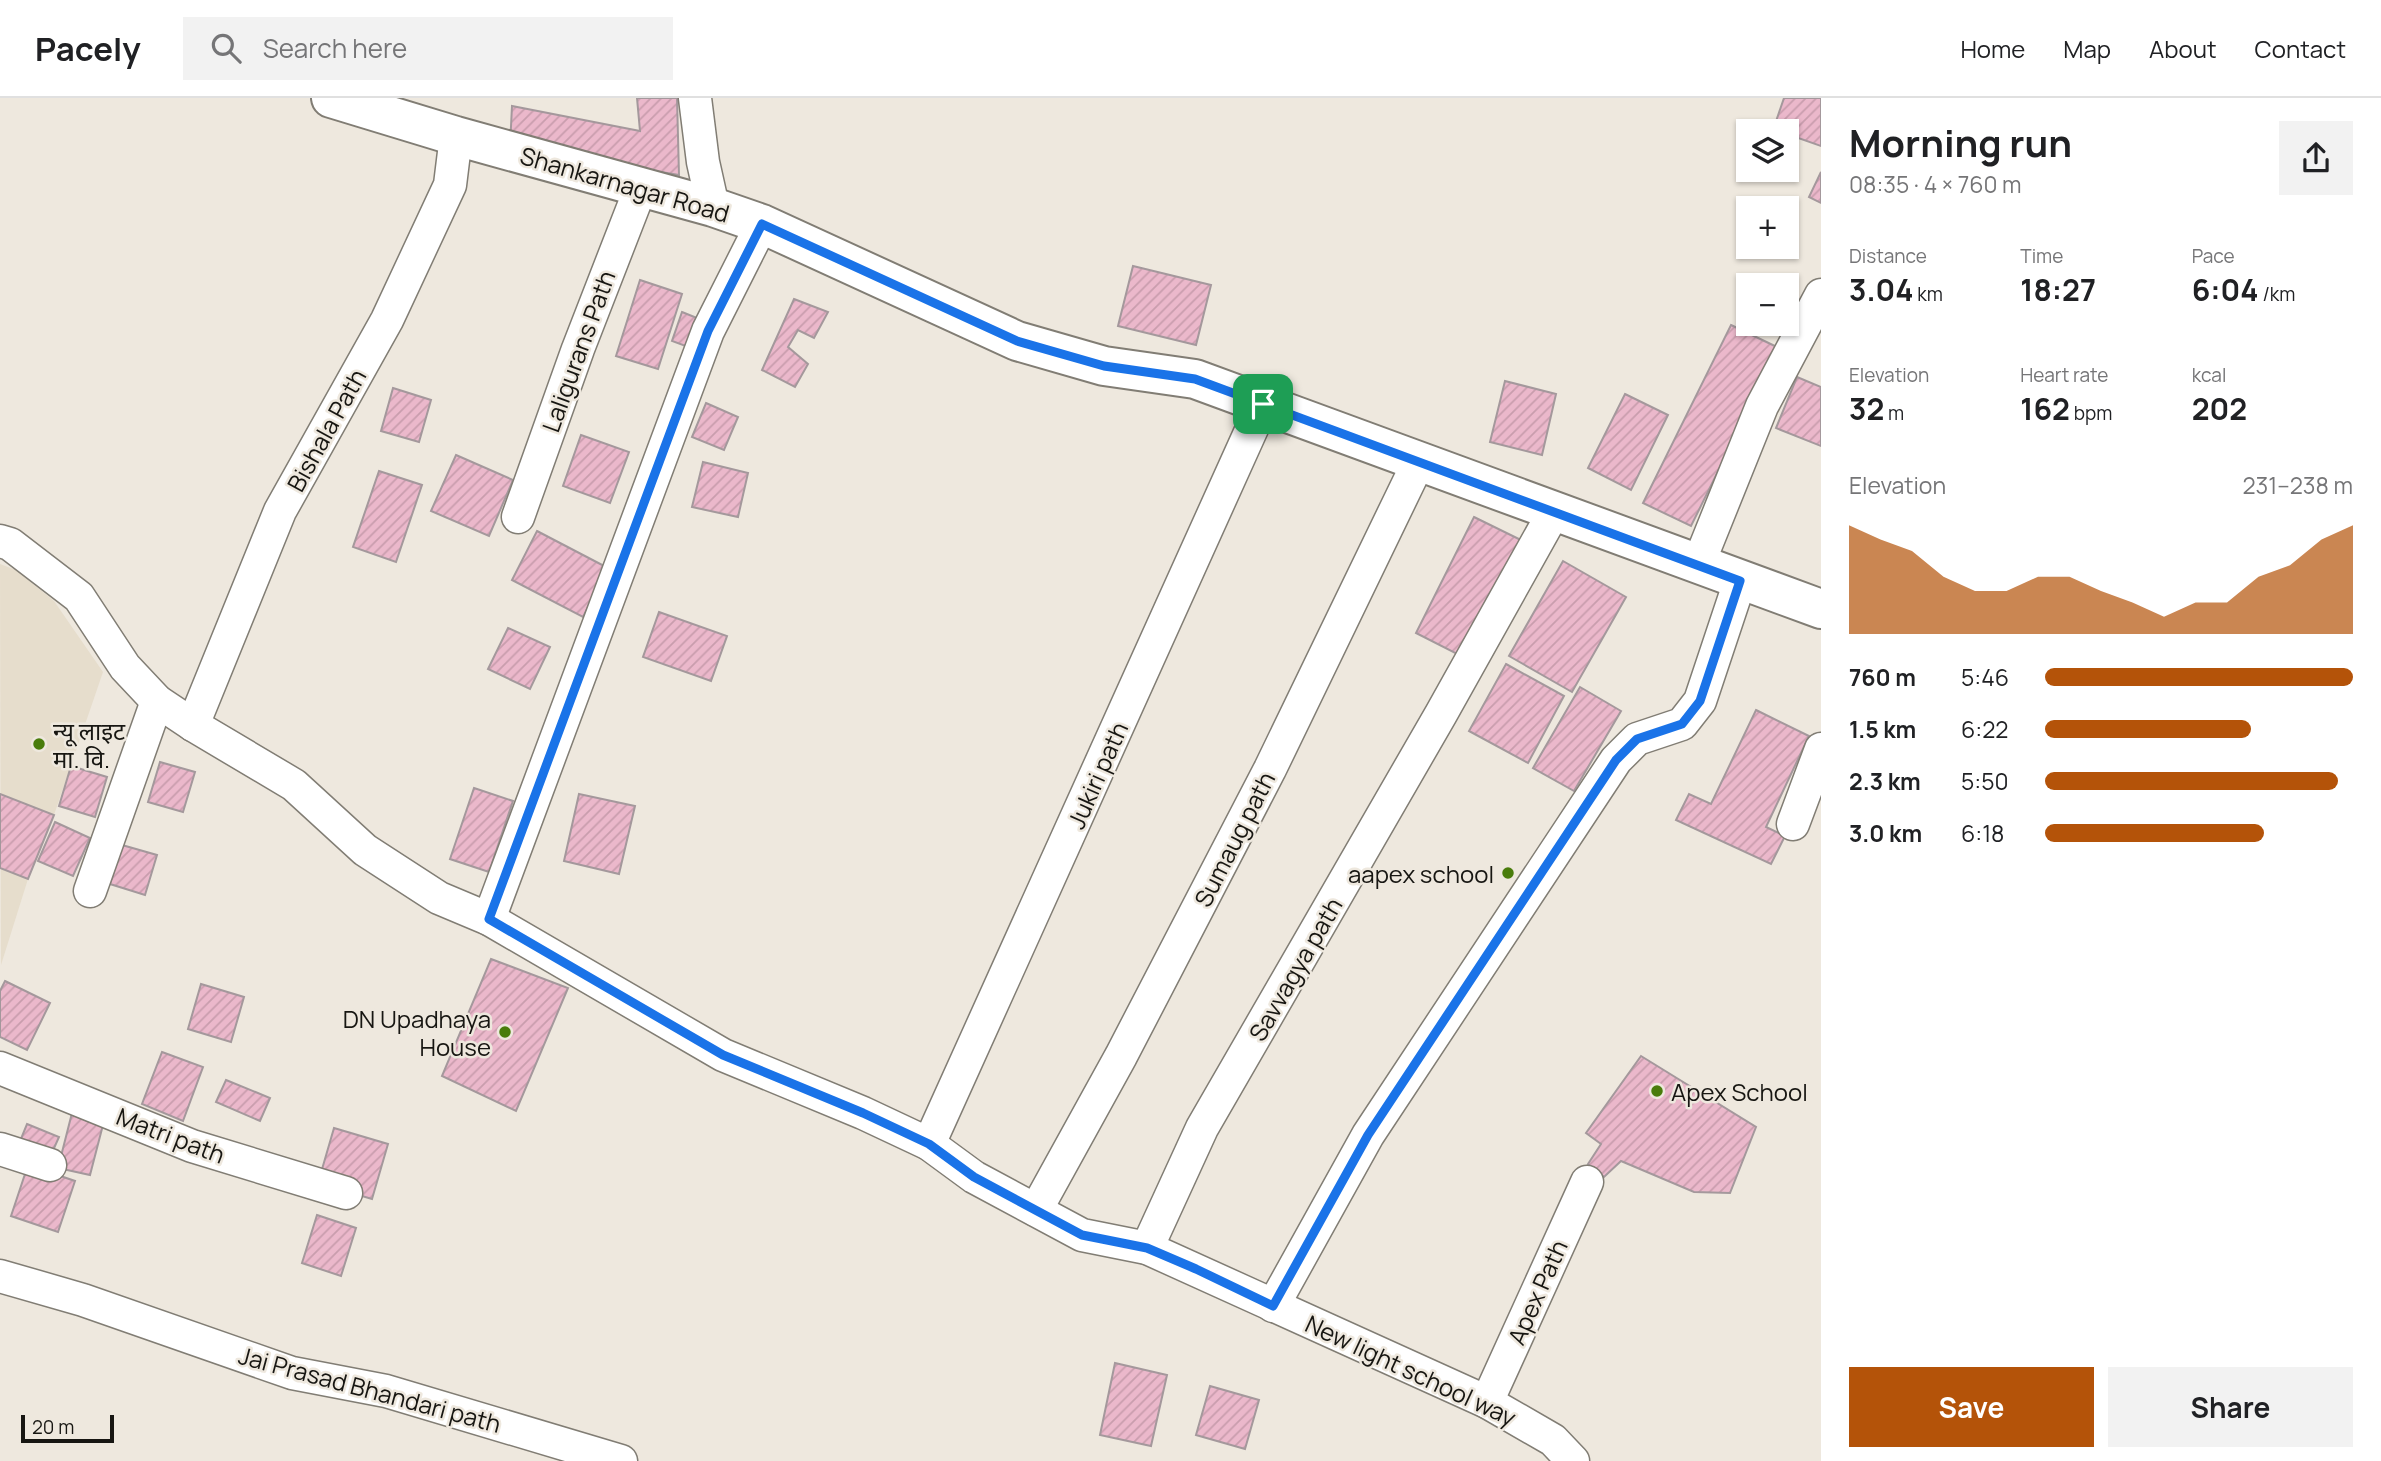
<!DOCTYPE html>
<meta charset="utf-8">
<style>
:root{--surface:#fff;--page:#f2f2f2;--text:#202124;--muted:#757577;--line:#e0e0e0;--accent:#b45309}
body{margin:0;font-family:Manrope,"Noto Sans Devanagari",sans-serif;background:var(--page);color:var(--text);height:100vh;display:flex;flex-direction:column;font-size:26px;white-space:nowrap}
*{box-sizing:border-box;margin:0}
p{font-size:23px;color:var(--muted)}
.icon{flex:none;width:38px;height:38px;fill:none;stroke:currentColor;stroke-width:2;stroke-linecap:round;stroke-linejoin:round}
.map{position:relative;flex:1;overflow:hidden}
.panel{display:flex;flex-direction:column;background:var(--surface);width:560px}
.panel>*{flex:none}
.buttons{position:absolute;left:1736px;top:21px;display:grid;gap:14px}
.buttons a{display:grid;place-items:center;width:63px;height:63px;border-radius:0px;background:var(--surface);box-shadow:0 2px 5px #0004;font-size:35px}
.scale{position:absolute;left:21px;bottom:18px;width:93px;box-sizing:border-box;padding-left:7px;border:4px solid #171612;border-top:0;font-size:19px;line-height:24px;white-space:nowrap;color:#171612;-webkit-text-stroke:5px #eee8de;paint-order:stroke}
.pin{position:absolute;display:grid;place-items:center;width:60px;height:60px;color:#fff;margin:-30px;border-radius:14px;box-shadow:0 4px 10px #0006}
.round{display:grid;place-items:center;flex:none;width:74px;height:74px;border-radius:0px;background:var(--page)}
.summary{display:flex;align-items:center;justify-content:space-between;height:119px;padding:0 28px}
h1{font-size:38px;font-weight:700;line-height:52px}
.figures{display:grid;grid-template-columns:repeat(3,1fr);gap:10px;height:119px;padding:7px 28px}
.figures div{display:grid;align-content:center}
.figures b{font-size:30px;font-weight:700}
.figures small{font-size:19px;font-weight:400}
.figures p{font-size:19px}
.chart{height:196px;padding:14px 28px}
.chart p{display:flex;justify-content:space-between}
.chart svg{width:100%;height:126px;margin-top:7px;fill:var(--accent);opacity:.7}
.cta{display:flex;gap:14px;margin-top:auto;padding:14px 28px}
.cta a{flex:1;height:80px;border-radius:0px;background:var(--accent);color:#fff;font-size:28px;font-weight:700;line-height:80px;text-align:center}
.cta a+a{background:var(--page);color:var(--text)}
ul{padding:0 28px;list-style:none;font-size:23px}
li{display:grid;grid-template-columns:112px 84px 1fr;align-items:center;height:52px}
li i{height:18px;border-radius:9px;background:var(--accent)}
header{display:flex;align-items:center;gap:42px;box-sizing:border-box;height:98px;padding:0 35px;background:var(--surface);border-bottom:2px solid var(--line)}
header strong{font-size:33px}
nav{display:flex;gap:38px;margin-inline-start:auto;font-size:24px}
.search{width:490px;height:63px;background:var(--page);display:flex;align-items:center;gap:18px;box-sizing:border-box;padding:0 24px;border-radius:0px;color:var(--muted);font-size:26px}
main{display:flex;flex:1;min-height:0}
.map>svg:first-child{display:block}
.built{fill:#e6ddcc}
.building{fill:url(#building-hatch);stroke:#a4989c;stroke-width:2}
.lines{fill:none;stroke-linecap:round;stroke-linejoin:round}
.minor-casing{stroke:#817d74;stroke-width:35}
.tertiary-casing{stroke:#817d74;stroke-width:42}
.minor{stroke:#fff;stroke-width:32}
.tertiary{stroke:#fff;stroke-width:38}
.route-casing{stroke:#fff;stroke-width:14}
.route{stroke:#1a73e8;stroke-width:9}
.poi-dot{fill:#497c0b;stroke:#eee8de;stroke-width:2.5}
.labels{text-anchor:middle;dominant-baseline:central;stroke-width:5;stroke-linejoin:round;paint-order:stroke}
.street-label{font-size:24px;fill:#171612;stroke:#eee8de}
.poi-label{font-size:24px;fill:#171612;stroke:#eee8de;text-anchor:start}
</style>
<header>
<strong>Pacely</strong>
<div class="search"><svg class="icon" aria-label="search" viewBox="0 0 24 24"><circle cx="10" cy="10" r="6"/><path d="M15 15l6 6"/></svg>Search here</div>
<nav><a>Home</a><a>Map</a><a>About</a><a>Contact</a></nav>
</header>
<main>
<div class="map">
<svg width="1821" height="1363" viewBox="0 0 1821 1363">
<defs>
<pattern id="building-hatch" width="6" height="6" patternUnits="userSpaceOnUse" patternTransform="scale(1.75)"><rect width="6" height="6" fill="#ebb8cb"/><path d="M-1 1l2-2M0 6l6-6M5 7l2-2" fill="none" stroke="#c99dad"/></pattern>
</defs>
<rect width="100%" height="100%" fill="#eee8de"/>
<path class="built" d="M0,466L16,472L54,503L103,574L54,717L28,781L1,867Z"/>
<g class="building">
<path d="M637,0H677L679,77L510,49L512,8L640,33Z"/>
<path d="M1784,0H1821V48L1787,36V33L1773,32Z"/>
<path d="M1821,74V105L1809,99Z"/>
<path d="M1133,168L1211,187L1196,247L1118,228Z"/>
<path d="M640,182L682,196L658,271L616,258Z"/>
<path d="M794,201L828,214L814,240L798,232L788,249L808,266L795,289L762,272Z"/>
<path d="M682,214L702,222L691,250L672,243Z"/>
<path d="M1731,227L1779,250L1691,428L1643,405Z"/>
<path d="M1797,279L1821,289V348L1776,330Z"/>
<path d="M1505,283L1556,296L1542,357L1490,344Z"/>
<path d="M393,290L431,302L419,344L381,333Z"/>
<path d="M1625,296L1668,317L1631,392L1588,370Z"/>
<path d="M706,305L738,319L724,352L692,339Z"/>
<path d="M581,337L629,354L610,405L563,388Z"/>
<path d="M456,357L513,382L489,438L431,413Z"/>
<path d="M703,364L748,375L738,419L692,409Z"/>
<path d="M379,373L422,387L396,464L353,449Z"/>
<path d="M1474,419L1523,443L1465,560L1416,535Z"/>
<path d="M537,433L608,470L583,519L512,482Z"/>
<path d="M1563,463L1626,499L1572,594L1509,558Z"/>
<path d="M659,514L727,538L711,583L643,559Z"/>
<path d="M508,530L550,549L530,591L488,571Z"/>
<path d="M1506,566L1564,598L1528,665L1469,633Z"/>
<path d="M1580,589L1621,613L1574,693L1533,670Z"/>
<path d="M1756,612L1809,638L1766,729L1785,738L1771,766L1676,722L1689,696L1711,706Z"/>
<path d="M160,664L195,674L183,714L148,704Z"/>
<path d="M71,668L107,679L95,719L59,708Z"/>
<path d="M474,690L513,703L489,774L450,761Z"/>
<path d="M0,696L54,717L28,781L0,770Z"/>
<path d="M579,696L635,708L619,776L564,763Z"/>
<path d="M55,724L90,740L73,778L38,763Z"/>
<path d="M122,747L157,757L145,797L110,786Z"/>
<path d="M491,861L568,890L516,1013L442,978Z"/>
<path d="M5,883L50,905L27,952L0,939V893Z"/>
<path d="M201,886L244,899L231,944L188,931Z"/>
<path d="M162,954L203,969L183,1023L142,1006Z"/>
<path d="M1641,958L1756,1029L1730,1095L1694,1094L1621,1063L1604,1079L1588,1066L1601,1046L1586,1035Z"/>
<path d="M226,982L270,1000L260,1023L216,1004Z"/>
<path d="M72,1015L104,1023L90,1077L58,1070Z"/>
<path d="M27,1026L59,1039L47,1066L16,1053Z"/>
<path d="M334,1030L388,1046L372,1101L318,1085Z"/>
<path d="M28,1067L75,1083L58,1134L11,1118Z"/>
<path d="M317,1117L356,1130L341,1178L302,1165Z"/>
<path d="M1115,1265L1167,1277L1151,1348L1100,1337Z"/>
<path d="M1210,1288L1259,1302L1245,1351L1196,1337Z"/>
</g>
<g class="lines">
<g class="minor-casing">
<g id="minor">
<path d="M695,0L703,64L713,109"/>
<path d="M518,419L578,251L641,89"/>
<path d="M0,443L10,446L79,499L125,569L157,603L193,627L294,687L365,752L439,800L489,821L723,957L863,1015L929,1046L974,1079L1082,1137L1147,1150L1487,1304L1553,1342L1573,1363"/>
<path d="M1698,467L1762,308L1821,197"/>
<path d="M193,627L280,413L387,222L450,87L456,38"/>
<path d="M1793,726L1821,651"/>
<path d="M90,793L157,603"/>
<path d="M489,821L708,233L762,126"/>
<path d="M0,970L192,1048L346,1095"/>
<path d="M929,1046L1263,306"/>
<path d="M0,1051L50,1067"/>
<path d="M1036,1112L1121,958L1270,671L1419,363"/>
<path d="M1147,1150L1202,1030L1441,616L1555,412"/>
<path d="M0,1178L83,1202L292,1275L386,1293L621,1363"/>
<path d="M1273,1208L1368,1037L1616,662L1637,641L1682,626L1700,603L1740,483"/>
<path d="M1487,1304L1587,1084"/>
</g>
</g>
<g class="tertiary-casing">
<path id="tertiary" d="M331,0L456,38L713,109L762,126L1017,243L1104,268L1195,281L1821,511"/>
</g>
<use href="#minor" class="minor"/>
<use href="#tertiary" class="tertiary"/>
</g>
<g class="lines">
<g class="route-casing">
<path id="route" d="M762,126L1017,243L1104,268L1195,281L1740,483L1700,603L1682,626L1637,641L1616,662L1368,1037L1273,1208L1196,1171L1147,1150L1082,1137L974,1079L929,1046L863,1015L723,957L489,821L708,233Z"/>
</g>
<use href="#route" class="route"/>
</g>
<g class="poi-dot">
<circle cx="39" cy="646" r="7"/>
<circle cx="1508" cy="775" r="7"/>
<circle cx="505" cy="934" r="7"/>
<circle cx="1657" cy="993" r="7"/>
</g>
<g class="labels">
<g class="street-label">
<text transform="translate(625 86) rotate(16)">Shankarnagar Road</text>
<text transform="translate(578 253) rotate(-70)">Laligurans Path</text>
<text transform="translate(326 332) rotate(-61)">Bishala Path</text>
<text transform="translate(1097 677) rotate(-66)">Jukiri path</text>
<text transform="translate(1234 741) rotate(-63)">Sumaug path</text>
<text transform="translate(1295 871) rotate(-60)">Savvagya path</text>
<text transform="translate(171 1037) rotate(21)">Matri path</text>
<text transform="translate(1537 1194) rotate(-66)">Apex Path</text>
<text transform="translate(1411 1272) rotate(25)">New light school way</text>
<text transform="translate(370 1291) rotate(15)">Jai Prasad Bhandari path</text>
</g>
<g class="poi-label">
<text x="53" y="632">न्यू लाइट<tspan x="53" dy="28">मा. वि.</tspan></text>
<text x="1494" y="775" text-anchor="end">aapex school</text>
<text x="491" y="920" text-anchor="end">DN Upadhaya<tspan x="491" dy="28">House</tspan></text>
<text x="1671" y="993">Apex School</text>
</g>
</g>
</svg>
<div class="buttons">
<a><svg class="icon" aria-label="layers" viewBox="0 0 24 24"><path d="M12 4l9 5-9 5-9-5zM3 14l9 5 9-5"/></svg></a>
<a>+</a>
<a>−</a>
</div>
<div class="scale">20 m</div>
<div class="pin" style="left:1263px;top:306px;background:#1e9e55"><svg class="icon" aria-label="arrive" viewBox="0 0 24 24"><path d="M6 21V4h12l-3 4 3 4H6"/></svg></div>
</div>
<section class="panel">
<div class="summary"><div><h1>Morning run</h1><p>08:35 · 4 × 760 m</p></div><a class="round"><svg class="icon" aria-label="share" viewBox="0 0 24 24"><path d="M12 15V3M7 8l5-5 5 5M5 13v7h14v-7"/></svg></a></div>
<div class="figures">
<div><p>Distance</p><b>3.04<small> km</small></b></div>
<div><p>Time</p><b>18:27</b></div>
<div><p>Pace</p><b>6:04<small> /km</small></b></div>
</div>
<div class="figures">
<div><p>Elevation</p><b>32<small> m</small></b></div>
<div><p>Heart rate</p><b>162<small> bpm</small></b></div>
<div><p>kcal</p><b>202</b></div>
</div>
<div class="chart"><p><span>Elevation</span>231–238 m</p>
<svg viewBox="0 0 160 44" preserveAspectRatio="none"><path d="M0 44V6L10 11L20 15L30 24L40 29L50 29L60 24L70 24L80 29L90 33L100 38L110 33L120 33L130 24L140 20L150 11L160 6V44z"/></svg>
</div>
<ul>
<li><b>760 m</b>5:46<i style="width:100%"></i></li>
<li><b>1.5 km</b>6:22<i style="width:67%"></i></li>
<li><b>2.3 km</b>5:50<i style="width:95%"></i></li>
<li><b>3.0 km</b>6:18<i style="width:71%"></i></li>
</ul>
<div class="cta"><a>Save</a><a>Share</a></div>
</section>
</main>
